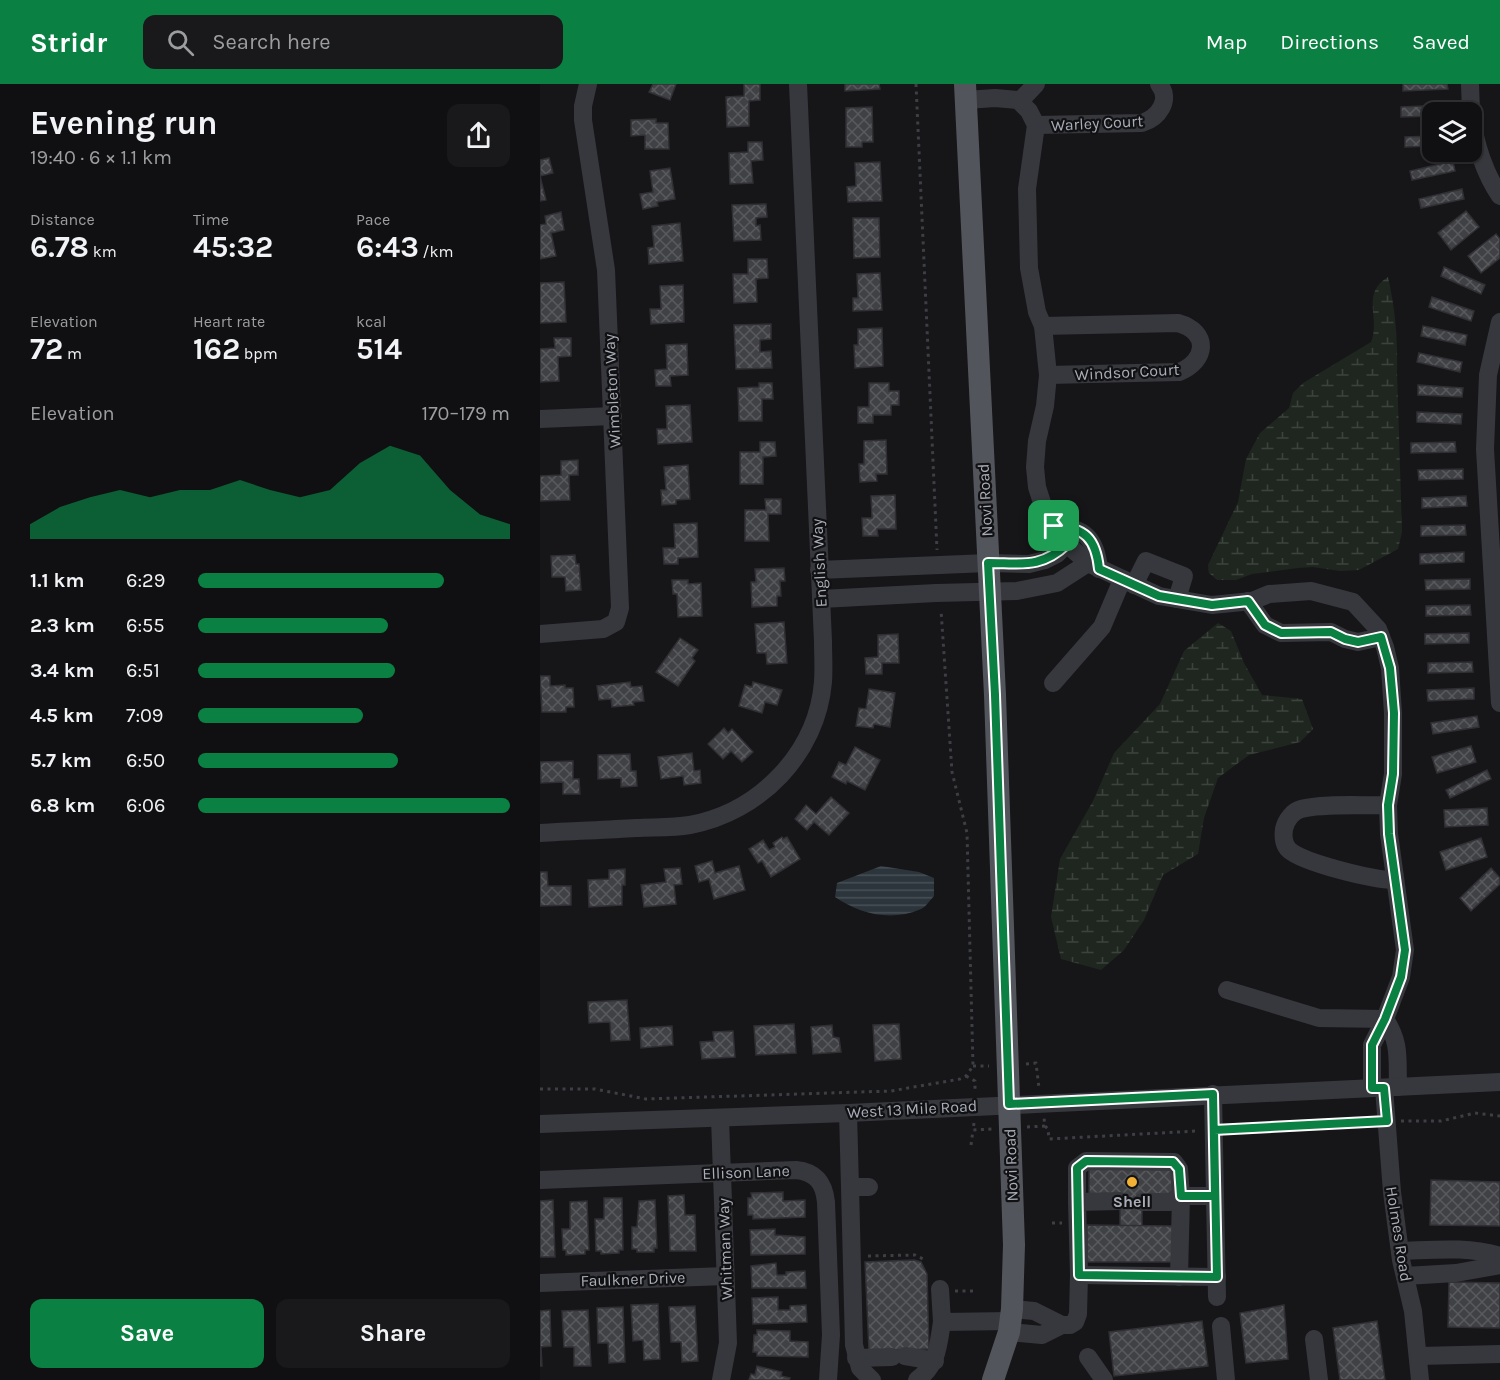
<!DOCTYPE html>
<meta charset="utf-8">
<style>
:root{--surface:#101012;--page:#19191b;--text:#f1f3f6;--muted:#9c9d9f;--line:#303032;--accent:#0b8043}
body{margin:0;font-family:Karla,sans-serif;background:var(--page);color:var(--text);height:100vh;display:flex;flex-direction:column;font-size:22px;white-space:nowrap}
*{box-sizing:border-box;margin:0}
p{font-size:20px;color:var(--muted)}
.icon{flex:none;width:33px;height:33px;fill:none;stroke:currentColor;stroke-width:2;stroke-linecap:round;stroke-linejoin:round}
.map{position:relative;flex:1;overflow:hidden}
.side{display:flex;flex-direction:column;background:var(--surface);width:540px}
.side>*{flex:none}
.tools{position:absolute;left:882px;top:18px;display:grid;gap:12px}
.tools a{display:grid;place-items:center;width:60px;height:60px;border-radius:12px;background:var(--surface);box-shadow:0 2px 4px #0004,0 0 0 2px var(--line);font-size:30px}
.pin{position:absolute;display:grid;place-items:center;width:51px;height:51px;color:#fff;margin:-26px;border-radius:12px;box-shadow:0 3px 9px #0006}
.round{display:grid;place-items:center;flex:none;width:63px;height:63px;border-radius:12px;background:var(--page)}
.overview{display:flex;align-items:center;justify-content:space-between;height:102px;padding:0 30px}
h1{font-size:33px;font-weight:700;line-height:45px}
.stats{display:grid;grid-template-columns:repeat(3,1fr);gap:9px;height:102px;padding:6px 30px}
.stats div{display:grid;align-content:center}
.stats b{font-size:30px;font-weight:700}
.stats small{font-size:16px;font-weight:400}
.stats p{font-size:16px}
.chart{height:168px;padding:12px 30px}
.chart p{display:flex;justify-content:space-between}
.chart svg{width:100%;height:108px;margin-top:6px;fill:var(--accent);opacity:.7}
.button{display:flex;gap:12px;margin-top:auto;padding:12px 30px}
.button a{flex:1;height:69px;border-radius:12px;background:var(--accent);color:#fff;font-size:24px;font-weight:700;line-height:69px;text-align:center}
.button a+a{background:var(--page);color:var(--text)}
ul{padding:0 30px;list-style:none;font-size:20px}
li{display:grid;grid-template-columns:96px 72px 1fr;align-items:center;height:45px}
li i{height:15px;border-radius:8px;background:var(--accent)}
header{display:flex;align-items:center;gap:36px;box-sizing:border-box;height:84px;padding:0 30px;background:var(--accent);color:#fff}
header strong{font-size:28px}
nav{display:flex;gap:33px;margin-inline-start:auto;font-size:21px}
.search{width:420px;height:54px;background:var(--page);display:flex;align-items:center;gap:15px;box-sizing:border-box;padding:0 21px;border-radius:12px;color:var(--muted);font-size:22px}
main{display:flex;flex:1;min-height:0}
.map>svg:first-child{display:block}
.wetland{fill:url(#wetland-marsh)}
.water{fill:url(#water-rules)}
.building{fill:url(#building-cross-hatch);stroke:#303034;stroke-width:1.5}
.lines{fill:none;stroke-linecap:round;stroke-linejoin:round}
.path{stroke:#3d3f44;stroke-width:3;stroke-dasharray:3 4.5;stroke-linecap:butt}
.minor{stroke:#37383d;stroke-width:18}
.major{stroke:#53555c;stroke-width:22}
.route-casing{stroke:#fff;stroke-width:12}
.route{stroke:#0b8043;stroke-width:8}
.poi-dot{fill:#f2b134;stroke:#111113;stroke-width:2}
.labels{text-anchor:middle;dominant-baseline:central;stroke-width:4.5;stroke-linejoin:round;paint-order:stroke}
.street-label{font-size:16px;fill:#a8adb8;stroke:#111113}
.poi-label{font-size:16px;font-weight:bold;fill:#a8adb8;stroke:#111113}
</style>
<header>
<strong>Stridr</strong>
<div class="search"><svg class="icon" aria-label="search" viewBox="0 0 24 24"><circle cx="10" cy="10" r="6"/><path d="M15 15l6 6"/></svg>Search here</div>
<nav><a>Map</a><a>Directions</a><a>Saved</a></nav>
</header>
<main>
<section class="side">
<div class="overview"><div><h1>Evening run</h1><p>19:40 · 6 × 1.1 km</p></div><a class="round"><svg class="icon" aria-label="share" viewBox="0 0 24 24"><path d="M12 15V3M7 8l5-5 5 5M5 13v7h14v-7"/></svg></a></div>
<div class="stats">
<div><p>Distance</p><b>6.78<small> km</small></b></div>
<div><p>Time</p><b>45:32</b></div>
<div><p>Pace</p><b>6:43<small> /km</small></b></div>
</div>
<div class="stats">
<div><p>Elevation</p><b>72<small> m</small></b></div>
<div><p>Heart rate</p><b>162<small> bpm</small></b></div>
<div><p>kcal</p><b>514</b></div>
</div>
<div class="chart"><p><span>Elevation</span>170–179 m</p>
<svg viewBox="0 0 160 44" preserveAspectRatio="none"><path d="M0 44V38L10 31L20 27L30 24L40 27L50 24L60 24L70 20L80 24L90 27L100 24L110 13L120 6L130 10L140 24L150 34L160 38V44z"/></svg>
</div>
<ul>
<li><b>1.1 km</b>6:29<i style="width:79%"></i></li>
<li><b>2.3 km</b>6:55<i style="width:61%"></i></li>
<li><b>3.4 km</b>6:51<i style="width:63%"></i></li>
<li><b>4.5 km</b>7:09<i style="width:53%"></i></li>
<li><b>5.7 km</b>6:50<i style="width:64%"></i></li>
<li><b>6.8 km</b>6:06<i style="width:100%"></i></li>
</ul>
<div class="button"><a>Save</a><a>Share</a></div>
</section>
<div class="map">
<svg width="960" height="1296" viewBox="0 0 960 1296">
<defs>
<pattern id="wetland-marsh" width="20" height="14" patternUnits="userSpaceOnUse" patternTransform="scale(1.5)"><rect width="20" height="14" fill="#1e261f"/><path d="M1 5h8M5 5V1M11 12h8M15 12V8" fill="none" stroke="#3c433d"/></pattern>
<pattern id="water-rules" width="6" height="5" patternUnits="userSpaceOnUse" patternTransform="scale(1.5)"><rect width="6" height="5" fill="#2c353c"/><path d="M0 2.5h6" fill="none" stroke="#485056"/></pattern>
<pattern id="building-cross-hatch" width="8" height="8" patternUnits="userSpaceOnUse" patternTransform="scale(1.5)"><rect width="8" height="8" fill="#404145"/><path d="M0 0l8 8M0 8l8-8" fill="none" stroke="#595a5e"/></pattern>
</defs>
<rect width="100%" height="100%" fill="#161618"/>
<g class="wetland">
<path d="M848,193C855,223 858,256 857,287L862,448L858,465L819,486L800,487L773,483L758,484L712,490L696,496H677L669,489L668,481L698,418L706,375L720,349L749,324L753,309L763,299L831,258C841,234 820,210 848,193Z"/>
<path d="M678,539L691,547L704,579L722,611L762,615L773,645L760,658L709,671L678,694L664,734L658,770L623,791L604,836L584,866L561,886L521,875L511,833L520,775L553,717L574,669L620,620L644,567Z"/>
</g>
<path class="water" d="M341,782L379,788L394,794V812C390,816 386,823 381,825C351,838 320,830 295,813L297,799Z"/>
<g class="building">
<path d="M113,0H136L130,16L109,8Z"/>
<path d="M204,0H220V16L209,17V42L187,43L186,13L204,12Z"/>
<path d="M305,0H339L340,5L305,7Z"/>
<path d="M863,0H907L908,5L863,7Z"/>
<path d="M905,21V28H892V32L861,33V23Z"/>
<path d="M332,23L333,58H322V63H306V24Z"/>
<path d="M116,35V39H128L129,65H105V51L91,52V36Z"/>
<path d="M892,52V62L865,63V53Z"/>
<path d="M208,58H222L223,76L211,77L213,99L190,100L189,69L208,68Z"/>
<path d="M9,74L13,89L0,92L6,116L0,117V76Z"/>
<path d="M913,77L915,87L872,96L870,87Z"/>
<path d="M340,78L342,117L308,118L307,103L316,102L315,79Z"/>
<path d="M130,84L135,115L117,118L118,122L103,125L100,110L113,108L110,87Z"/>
<path d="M922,105L924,115L881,124L879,115Z"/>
<path d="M226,120L227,133L216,134V142L220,141L221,156L194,157L192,121Z"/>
<path d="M926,127L939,143L911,166L898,149Z"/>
<path d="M21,128L24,146L11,149L16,172L0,175V141L6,140L5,132Z"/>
<path d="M313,134H339L340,173L314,174Z"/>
<path d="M140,139L143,177L109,180L108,164L114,163L112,142Z"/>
<path d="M956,150L960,155V174L941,189L928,172Z"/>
<path d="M208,175H227L228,194L216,195L217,218L194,219L193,190H208Z"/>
<path d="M904,183L945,201L941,210L901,192Z"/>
<path d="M340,189L342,226L313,227V214H318L317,190Z"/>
<path d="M24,198L26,238L0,239V199Z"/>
<path d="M143,201L144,238L111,240L110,225H121L120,202Z"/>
<path d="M892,213L934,227L931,237L889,223Z"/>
<path d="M231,240V255L220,256V268L231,267L232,284L196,285L194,241Z"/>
<path d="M883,242L927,251L925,261L881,252Z"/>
<path d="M342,244L343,282L315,284L314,261H318V245Z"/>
<path d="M14,254H31V272L18,273L19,297L0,298V265L15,264Z"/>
<path d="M147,260L148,291L130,292L131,302H116L115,286L127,285L126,261Z"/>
<path d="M879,269L922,278L920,288L877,278Z"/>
<path d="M219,299H232L233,315H222V337H199L198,304L219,303Z"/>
<path d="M329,299H349V307H359V321H351V331H333V339H318V323H329Z"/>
<path d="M878,301L923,304L922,313L878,311Z"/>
<path d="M150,321L152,358L118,360L117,345H127L126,322Z"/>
<path d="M877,328L922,330L921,340L877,338Z"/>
<path d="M346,356L347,390H336L337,397L320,398L319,380H324V357Z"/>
<path d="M220,358H235L236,372L223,373V400H200V368H220Z"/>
<path d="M915,358L916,368L871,369V359Z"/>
<path d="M38,376V391H29L30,416L0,417V392L21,391V377Z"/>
<path d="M148,381L150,415L136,416V420L122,421L121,406H126L124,383Z"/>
<path d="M923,385V395L879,396L878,386Z"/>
<path d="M355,411L356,445H337L338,452H323L322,434H332L331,412Z"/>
<path d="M926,412L927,422L882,424V414Z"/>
<path d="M225,415H241V430H228L229,457H205V426H226Z"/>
<path d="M157,439L158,473L138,474V480H124L123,464H135L134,440Z"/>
<path d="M925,441L926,451L881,452V442Z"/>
<path d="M924,468V478L880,480V470Z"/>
<path d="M35,471L36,480H39L41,506L26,507L25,493H12L11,472Z"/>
<path d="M244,484L245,497H240L241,512H237V522L212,523L211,498H216L215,485Z"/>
<path d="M930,495V505L886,506L885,496Z"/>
<path d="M132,496H148V500L161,499L162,532L138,533L137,510H133Z"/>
<path d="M930,521L931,531L886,532V522Z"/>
<path d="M244,538L247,579L227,580L226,569H217L215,540Z"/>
<path d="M929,549V559L885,560V550Z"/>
<path d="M358,550L359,579H342V590H326L325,574L338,573V551Z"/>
<path d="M140,554L158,566L152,574L155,577L138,602L116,588Z"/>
<path d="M932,578L933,588L888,589V579Z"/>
<path d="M0,592H10V602L25,601V604H33L34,623H26V628H2Z"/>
<path d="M90,598L91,603L102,602L104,617L93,618L94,621L72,623L71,615L59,616L57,602Z"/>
<path d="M213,598L242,606L237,621L225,618L222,629L199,622L205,601L212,603Z"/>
<path d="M934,604V615L888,617L887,606Z"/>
<path d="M329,605L355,609L350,643L334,640L333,644L316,642L319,624L326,625Z"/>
<path d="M937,632L939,643L893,650L891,639Z"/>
<path d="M184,644L188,649L192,645L213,668L202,678L191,667L183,675L168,660Z"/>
<path d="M931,662L936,678L897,689L892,673Z"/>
<path d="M315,663L340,676L325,706L307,697L306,700L292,693L299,678L306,681Z"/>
<path d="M152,669L154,687L160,686L161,699L144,701L143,692L121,695L118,673Z"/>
<path d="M90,670L91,687H96L97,702L81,703V694L58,695V671Z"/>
<path d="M33,677V695H39L40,710H23V698L1,699L0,678Z"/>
<path d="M947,686L951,695L910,714L906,706Z"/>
<path d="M291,713L309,729L289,751L274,738L267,746L255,735L266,721L276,730Z"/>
<path d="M947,724L948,741L905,743L904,726Z"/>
<path d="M242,753L243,755L247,753L260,775L231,793L222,777L218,779L209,765L223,756L229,766L235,763L233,759Z"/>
<path d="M941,754L947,773L906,786L900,768Z"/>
<path d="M172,777L175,789L199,782L205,806L174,815L169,795L159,798L155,782Z"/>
<path d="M140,784L142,800L134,801L136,820L104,823L101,801L126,798L124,785Z"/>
<path d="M951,784L960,794V800L931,827L920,814Z"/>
<path d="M85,785V801H82V821L49,823L48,796L69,795V786Z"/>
<path d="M0,788H7L8,802H31V821L0,822Z"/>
<path d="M87,916L90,956L71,957L70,938L49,939L48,918Z"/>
<path d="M254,940L256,969L216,971L214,942Z"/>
<path d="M359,940L361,975L335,977L333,941Z"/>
<path d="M292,941L293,953L299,954L301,968L273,970L271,943Z"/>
<path d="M132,942L133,961L101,964L100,944Z"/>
<path d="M193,947L195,973L162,975L160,958L174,957L173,948Z"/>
<path d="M549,1083L634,1084V1113H602V1142H580V1113H549Z"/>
<path d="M891,1096L960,1098V1142L890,1141Z"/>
<path d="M243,1108V1117L265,1116V1133L213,1135V1131H208V1114H212L211,1109Z"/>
<path d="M144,1111L145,1131H155L156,1167H130L128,1112Z"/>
<path d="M64,1114H82L83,1166H79V1169L61,1170V1167H56L55,1135H64Z"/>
<path d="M13,1116L15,1173H0V1117Z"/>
<path d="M115,1116L117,1164H114V1168H97V1165H92V1143H97L99,1117Z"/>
<path d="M47,1117L49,1166H45V1170L26,1171V1166H23L22,1145H30V1118Z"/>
<path d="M547,1141L633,1142V1178H547Z"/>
<path d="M235,1145V1151L265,1153V1170L211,1171L210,1146Z"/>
<path d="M374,1176L381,1178L387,1190L389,1265L329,1267L325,1178Z"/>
<path d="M236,1179L237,1191H246V1188L265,1187L266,1204H212L211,1182Z"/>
<path d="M909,1198L960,1199V1244L908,1243Z"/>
<path d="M238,1213V1226H250V1222L266,1221L267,1238L213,1240L212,1214Z"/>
<path d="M118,1220L120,1275L104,1276L103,1256L93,1257L91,1221Z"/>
<path d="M744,1221L748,1275L706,1279L700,1229Z"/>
<path d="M155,1222L158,1277L142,1278L141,1258H131L129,1223Z"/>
<path d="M83,1223L85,1278L69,1279L68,1259H58L57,1224Z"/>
<path d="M10,1226L11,1262L1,1263L2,1282H0V1227Z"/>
<path d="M48,1226L51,1282H34V1263H24L22,1227Z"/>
<path d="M662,1237L668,1282L574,1292L569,1248Z"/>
<path d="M837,1237L845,1296H800L793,1244Z"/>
<path d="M217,1246L250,1247V1257L268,1258V1273L217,1272V1268H213L214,1251H217Z"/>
<path d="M217,1282L242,1288L241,1292L250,1294L249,1296H209L211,1290L215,1291Z"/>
</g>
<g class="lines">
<g class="path">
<path d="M376,0L397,466"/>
<path d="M486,980L496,979L499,1004"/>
<path d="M433,982H449"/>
<path d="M426,992L435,997V1009"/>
<path d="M0,1005H55L106,1015L351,1007L420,995L426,992L433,982L427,749L412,688L401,526"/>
<path d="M861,1037H901L935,1029L960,1032"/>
<path d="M434,1039L433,1046L453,1045"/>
<path d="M505,1042L508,1045L509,1055L657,1047"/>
<path d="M487,1043L505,1042L504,1034"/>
<path d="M690,1045L831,1037"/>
<path d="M431,1061L433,1046"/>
<path d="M512,1139H522"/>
<path d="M328,1172L375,1171L385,1176"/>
<path d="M415,1207H434"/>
</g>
<g class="minor">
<path d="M930,0L931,28"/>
<path d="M426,16L455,14L478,16L489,27L496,41L487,105L489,184L497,228L503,242L508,291L505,322L497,357L495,383L497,403L504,425L518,448L527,460L548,479L619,512L672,521L712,517L729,510L771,507L813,518L838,545L845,563L850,584L853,629V690L848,721L849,750L865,866L861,893L845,935L832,961V1004"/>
<path d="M480,17L496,0"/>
<path d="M932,34C935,60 945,90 960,112"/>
<path d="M496,41L602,39C618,34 632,16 619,0"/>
<path d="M960,238L948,291L945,365L960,619"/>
<path d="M503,242L638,239C670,248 667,277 639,288L508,291"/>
<path d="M0,335L73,332"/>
<path d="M514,442C545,443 556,455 559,485"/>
<path d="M279,486L448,479L489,480L505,476L517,470L527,460"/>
<path d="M594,501L606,477L644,492L637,515"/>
<path d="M281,515L396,509L477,507L517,499L548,479"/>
<path d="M708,517L725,541L741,549L791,548L805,555L818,558L841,553"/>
<path d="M0,550L63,545L76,538L80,524L66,186L43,36V22L48,0"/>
<path d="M513,599L562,543L582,496"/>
<path d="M848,721C826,722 782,719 761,725C753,727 746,736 744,745C743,752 743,760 749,766C764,779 833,796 854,796"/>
<path d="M0,749C32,747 64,746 96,744C114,743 132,744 150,741C220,728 277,669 283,598C284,584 283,570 283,557L258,0"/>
<path d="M687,906L779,934L845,935"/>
<path d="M845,935C861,960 857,975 858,1003"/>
<path d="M844,1004L852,1108L861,1176L873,1227L880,1296"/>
<path d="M673,1010L677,1213"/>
<path d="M308,1029L310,1103"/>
<path d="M180,1034L188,1259L181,1296"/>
<path d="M0,1040L308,1029L960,998"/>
<path d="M0,1096L256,1086C276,1088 284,1099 286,1118L291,1251L288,1296"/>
<path d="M329,1103H310L314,1261L320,1284L332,1296"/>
<path d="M537,1118V1084L546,1077L634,1078L639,1085L641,1112L639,1193"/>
<path d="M602,1118H630L641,1112H675"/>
<path d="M860,1167C893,1166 928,1162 960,1172"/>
<path d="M539,1191L677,1193"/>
<path d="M865,1192L916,1189L960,1181"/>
<path d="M0,1199L185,1192"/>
<path d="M400,1205L402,1238L470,1237"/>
<path d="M472,1225L494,1227L522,1241"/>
<path d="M681,1242L686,1296"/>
<path d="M469,1248L502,1251L522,1241H530L535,1238L538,1230L539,1191L537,1118L580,1117"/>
<path d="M774,1255L779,1296"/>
<path d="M365,1272L395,1277"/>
<path d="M879,1272L960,1270"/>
<path d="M548,1273L564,1296"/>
<path d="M316,1274L352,1273"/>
<path d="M377,1296C398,1280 398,1262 402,1238"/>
</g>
<path class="major" d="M425,0L455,611L474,1161L472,1225L469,1248L453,1296"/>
</g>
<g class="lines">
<g class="route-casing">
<path id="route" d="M514,442L527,460C501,485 481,479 448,479L455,611L469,1020L673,1010L675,1112H641L639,1085L633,1078L546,1077L537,1084L539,1191L677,1193L674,1046L847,1037L844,1004H832V961L845,935L861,893L865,866L849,750L848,721L853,690L854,629L850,584L841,553L818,558L805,555L791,548L741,549L725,541L708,517L672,521L619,512L559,485C556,455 545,443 514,442"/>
</g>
<use href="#route" class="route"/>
</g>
<circle class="poi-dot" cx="592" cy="1098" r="6"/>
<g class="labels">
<g class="street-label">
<text transform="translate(557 39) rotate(-3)">Warley Court</text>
<text transform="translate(587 288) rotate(-3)">Windsor Court</text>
<text transform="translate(72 307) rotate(-93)">Wimbleton Way</text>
<text transform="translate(445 416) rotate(-93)">Novi Road</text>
<text transform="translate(279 479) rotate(-93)">English Way</text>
<text transform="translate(372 1025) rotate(-3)">West 13 Mile Road</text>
<text transform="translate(471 1081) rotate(-92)">Novi Road</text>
<text transform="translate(206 1088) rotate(-2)">Ellison Lane</text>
<text transform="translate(859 1150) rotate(81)">Holmes Road</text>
<text transform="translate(185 1165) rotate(-92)">Whitman Way</text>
<text transform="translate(93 1195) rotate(-2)">Faulkner Drive</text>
</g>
<g class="poi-label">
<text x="592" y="1117">Shell</text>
</g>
</g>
</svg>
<div class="tools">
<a><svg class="icon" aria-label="layers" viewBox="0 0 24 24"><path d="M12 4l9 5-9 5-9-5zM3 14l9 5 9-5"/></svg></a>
</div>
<div class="pin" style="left:514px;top:442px;background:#1e9e55"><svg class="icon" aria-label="arrive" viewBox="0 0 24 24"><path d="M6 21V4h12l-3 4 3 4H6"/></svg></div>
</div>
</main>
